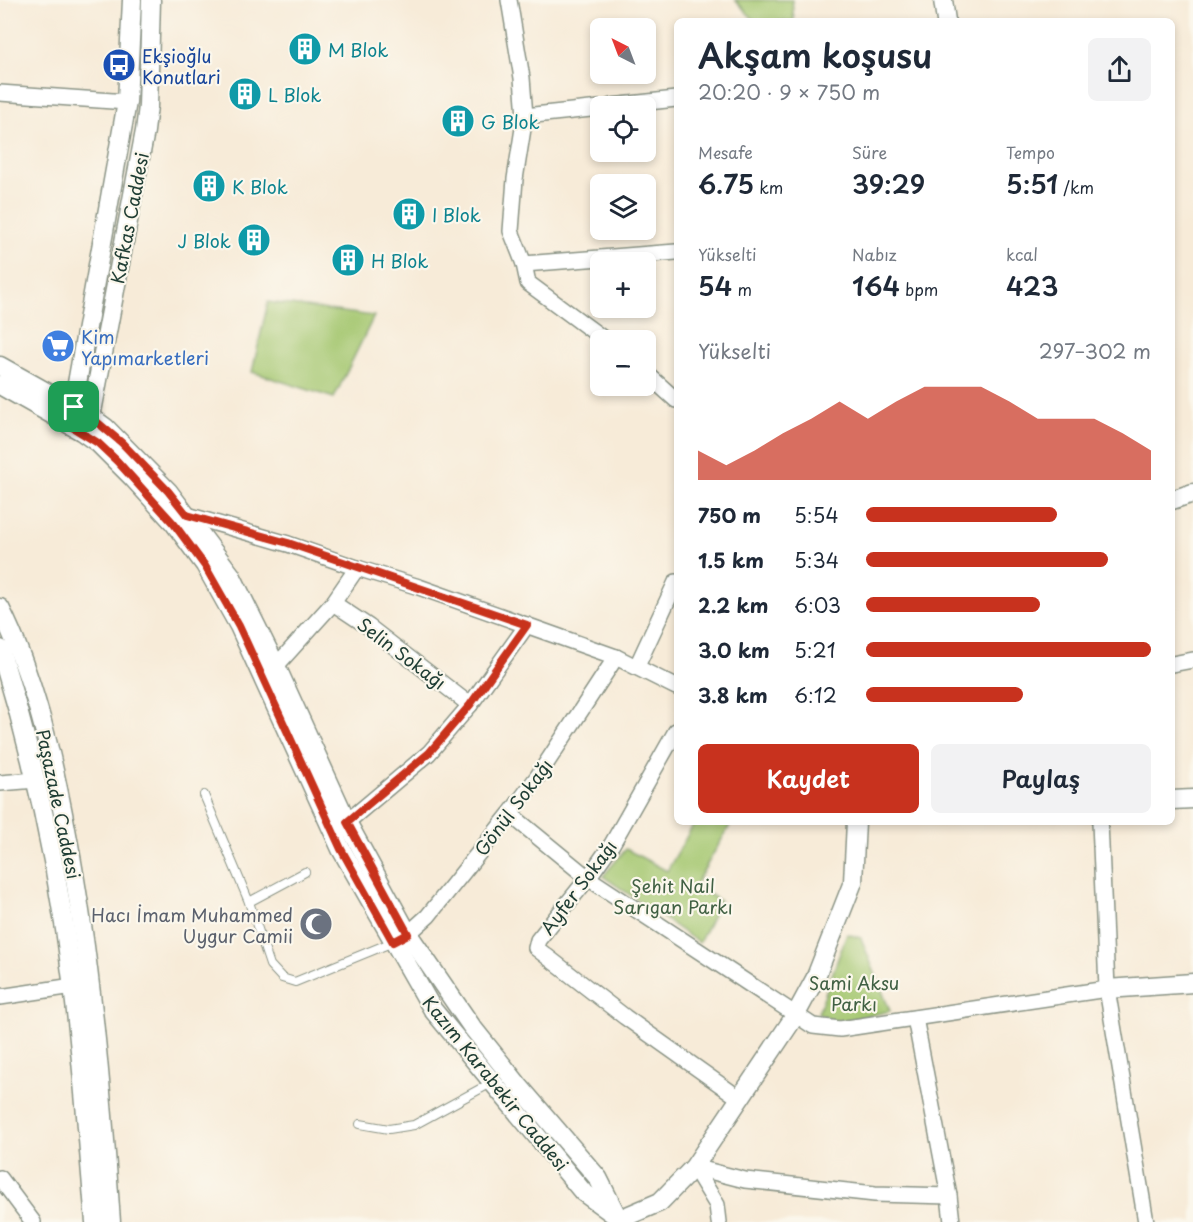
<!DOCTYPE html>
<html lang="tr">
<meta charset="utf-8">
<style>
:root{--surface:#fff;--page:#f2f2f3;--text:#1f2937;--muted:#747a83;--accent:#c8321e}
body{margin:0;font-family:"Playpen Sans",sans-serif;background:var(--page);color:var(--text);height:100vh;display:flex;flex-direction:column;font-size:22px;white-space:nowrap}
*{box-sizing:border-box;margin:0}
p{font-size:20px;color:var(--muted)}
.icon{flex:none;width:33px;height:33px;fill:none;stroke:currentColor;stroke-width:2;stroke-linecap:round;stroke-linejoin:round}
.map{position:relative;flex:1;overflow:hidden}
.sheet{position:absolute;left:674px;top:18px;width:501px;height:807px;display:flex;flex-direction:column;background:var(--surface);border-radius:9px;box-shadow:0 3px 9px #0003}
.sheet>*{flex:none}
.needle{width:39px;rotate:318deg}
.controls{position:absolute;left:590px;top:18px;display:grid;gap:12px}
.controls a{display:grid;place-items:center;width:66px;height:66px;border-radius:9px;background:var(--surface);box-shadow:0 3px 9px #0003;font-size:30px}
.pin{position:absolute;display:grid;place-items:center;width:51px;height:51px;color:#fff;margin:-26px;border-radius:12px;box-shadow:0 3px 9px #0006}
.round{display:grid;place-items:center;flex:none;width:63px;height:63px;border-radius:9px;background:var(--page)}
.headline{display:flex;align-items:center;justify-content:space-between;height:102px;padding:0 24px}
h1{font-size:33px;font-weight:600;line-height:45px}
.stats{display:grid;grid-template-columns:repeat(3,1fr);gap:9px;height:102px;padding:6px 24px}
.stats div{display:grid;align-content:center}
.stats b{font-size:26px;font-weight:600}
.stats small{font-size:16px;font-weight:400}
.stats p{font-size:16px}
.chart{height:168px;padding:12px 24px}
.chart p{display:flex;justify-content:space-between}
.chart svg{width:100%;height:108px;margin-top:6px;fill:var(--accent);opacity:.7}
.primary-button{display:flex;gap:12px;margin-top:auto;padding:12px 24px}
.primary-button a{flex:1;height:69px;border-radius:9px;background:var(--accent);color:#fff;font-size:24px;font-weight:600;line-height:69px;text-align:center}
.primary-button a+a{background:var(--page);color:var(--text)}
ul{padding:0 24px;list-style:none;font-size:20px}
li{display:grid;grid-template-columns:96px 72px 1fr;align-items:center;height:45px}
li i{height:15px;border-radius:8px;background:var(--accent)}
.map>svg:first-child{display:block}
.green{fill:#a5c771;stroke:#628252;stroke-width:1.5}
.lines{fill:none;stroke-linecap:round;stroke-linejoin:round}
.service-casing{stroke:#8b9486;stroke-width:10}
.minor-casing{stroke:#8b9486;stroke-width:18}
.tertiary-casing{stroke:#8b9486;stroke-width:21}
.service{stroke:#fff;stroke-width:8}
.minor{stroke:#fff;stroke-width:15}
.tertiary{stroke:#fff;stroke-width:18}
.route-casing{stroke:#fff;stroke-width:12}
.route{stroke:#c8321e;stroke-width:8}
.labels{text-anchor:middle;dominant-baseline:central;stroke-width:4.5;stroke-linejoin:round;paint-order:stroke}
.culture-label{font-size:18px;fill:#0d838f;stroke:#fbf7ec;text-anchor:start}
.transit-label{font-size:18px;fill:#164399;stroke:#fbf7ec;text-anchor:start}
.street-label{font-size:18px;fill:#1f3d34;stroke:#fbf7ec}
.shop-label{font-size:18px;fill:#366cbe;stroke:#fbf7ec;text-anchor:start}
.park-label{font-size:18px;fill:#406043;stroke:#fbf7ec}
.worship-label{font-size:18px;fill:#5b616d;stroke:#fbf7ec;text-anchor:end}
</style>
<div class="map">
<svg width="1193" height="1222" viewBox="0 0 1193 1222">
<rect width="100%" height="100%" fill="#fbf7ec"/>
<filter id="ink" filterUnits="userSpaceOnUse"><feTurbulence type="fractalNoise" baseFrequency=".0167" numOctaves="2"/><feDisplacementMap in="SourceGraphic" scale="12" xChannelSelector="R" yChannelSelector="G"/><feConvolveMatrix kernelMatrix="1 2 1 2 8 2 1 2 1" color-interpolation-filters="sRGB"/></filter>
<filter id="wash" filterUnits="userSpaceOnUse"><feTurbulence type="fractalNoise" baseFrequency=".008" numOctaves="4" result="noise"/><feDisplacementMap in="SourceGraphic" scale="24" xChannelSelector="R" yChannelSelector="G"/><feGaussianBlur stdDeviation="1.35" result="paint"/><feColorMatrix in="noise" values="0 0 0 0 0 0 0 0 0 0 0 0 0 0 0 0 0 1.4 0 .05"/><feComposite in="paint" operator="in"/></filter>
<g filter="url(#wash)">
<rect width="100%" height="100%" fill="#f7ebd8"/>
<g class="green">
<path d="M735,0H792L794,21H755Z"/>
<path d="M268,302L374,316L334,398L252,372Z"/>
<path d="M695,822H732L695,885L720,901L699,943L603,876L626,849L667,871Z"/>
<path d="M847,934L861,938L890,1011L837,1023L818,1013Z"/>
</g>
</g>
<g filter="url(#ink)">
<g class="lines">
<g class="service-casing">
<g id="service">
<path d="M204,795L249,902L270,965L282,978L295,982L393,942"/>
<path d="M249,902L305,872"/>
<path d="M360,1124L389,1129L414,1125L491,1083"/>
</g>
</g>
<g class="minor-casing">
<g id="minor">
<path d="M509,0L522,78L525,116L515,179L511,231L524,264L528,283L605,340"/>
<path d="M0,93L127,102"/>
<path d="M611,106L676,99"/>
<path d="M525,116L600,108"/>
<path d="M524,264L676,252"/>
<path d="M645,372L676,400"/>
<path d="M187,515L288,544L357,568L419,587L616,657L676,687"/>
<path d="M333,603L369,627L470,705"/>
<path d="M1172,664L1193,660"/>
<path d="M276,666L333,603L357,568"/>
<path d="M637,666L676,582"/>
<path d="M676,731L612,844L588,878L538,940L536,948L625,1017L739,1098"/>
<path d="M0,783L36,780"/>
<path d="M510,814L588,878L813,1026L840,1029L1107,989"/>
<path d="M347,822L429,753L470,705L527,625"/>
<path d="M1100,822L1107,989L1146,1222"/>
<path d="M398,939L408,934L428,916L510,814L538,776L616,657"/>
<path d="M0,997L73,986"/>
<path d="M915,1018L949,1196L952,1222"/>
<path d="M694,1167L745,1180L875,1194L949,1196"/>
<path d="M694,1167L717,1205L719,1222"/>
<path d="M0,1178L33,1222"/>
</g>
</g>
<g class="tertiary-casing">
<g id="tertiary">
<path d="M943,0L946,21"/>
<path d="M0,366L91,417L106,428L168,491L231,575L276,666L347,822L408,934L472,1027L519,1086L598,1178L620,1222"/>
<path d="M0,385L81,431L98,443L132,477L174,523L205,565L239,626L341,849L433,1010L583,1192L616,1216"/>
<path d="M71,417L127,102L132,0"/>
<path d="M86,425L91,417L145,131L148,106L151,0"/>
<path d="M1172,500L1193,493"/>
<path d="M0,608C34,676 52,755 66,829C91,959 102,1091 111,1222"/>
<path d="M0,649C34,759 59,873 73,987C83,1065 88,1144 95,1222"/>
<path d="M1172,800L1193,799"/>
<path d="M1107,989L1193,983"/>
<path d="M620,1219L660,1202L694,1167L795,1016L815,979L853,882L856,822"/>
</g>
</g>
<use href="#service" class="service"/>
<use href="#minor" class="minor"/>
<use href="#tertiary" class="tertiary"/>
</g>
</g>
<g class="lines" filter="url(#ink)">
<g class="route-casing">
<path id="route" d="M74,407L91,417L122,443L168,491L187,515L288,543L527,625L470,705L429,753L347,822L408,934L393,942L341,849L239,626L205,566L174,524L117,461L98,443L69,425Z"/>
</g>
<use href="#route" class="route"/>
</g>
<defs>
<g id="building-disc" transform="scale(1.725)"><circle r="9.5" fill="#0f9aa8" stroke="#fbf7ec"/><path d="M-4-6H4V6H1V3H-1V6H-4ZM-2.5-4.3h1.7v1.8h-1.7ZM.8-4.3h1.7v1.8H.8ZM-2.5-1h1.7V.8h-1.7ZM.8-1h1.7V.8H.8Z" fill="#fff"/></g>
<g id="bus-disc" transform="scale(1.725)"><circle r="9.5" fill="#1a4fb4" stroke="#fbf7ec"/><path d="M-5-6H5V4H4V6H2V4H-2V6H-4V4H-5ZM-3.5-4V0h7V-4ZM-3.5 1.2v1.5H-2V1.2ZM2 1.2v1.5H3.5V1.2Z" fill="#fff"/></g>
<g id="supermarket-disc" transform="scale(1.725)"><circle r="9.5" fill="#3f7fe0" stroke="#fbf7ec"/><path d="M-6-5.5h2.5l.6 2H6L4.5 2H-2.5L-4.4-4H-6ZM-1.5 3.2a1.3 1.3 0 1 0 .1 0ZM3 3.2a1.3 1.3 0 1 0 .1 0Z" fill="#fff"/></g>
<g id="mosque-disc" transform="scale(1.725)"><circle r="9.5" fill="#6b7280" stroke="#fbf7ec"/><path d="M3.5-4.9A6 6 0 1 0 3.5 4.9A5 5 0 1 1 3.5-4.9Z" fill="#fff"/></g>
</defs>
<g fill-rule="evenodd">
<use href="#building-disc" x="305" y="49"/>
<use href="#bus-disc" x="119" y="65"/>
<use href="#building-disc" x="245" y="94"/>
<use href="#building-disc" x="458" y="121"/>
<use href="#building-disc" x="209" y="186"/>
<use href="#building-disc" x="409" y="214"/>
<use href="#building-disc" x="254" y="240"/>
<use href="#building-disc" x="348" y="260"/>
<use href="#supermarket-disc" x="58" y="346"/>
<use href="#mosque-disc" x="316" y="924"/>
</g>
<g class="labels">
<g class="culture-label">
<text x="328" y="49">M Blok</text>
<text x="268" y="94">L Blok</text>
<text x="481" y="121">G Blok</text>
<text x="232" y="186">K Blok</text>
<text x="432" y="214">I Blok</text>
<text x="231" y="240" text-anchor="end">J Blok</text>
<text x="371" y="260">H Blok</text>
</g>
<g class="transit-label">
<text x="142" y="55">Ekşioğlu<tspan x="142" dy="21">Konutlari</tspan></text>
</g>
<g class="street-label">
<text transform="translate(129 218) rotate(-79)">Kafkas Caddesi</text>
<text transform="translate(402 653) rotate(37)">Selin Sokağı</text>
<text transform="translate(59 804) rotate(78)">Paşazade Caddesi</text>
<text transform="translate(513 807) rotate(-53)">Gönül Sokağı</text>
<text transform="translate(578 887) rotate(-53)">Ayfer Sokağı</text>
<text transform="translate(496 1083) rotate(51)">Kazım Karabekir Caddesi</text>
</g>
<g class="shop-label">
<text x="81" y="336">Kim<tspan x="81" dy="21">Yapımarketleri</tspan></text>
</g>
<g class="park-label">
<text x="673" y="885">Şehit Nail<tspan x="673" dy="21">Sarıgan Parkı</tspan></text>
<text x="854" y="982">Sami Aksu<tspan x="854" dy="21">Parkı</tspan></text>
</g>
<g class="worship-label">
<text x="293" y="914">Hacı İmam Muhammed<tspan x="293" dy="21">Uygur Camii</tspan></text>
</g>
</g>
</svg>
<div class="controls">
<a><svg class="needle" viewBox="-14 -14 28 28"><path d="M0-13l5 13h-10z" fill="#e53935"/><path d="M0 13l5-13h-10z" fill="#747a83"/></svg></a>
<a><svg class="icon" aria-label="locate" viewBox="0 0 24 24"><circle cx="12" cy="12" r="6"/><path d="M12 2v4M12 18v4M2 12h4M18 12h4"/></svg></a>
<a><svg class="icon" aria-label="layers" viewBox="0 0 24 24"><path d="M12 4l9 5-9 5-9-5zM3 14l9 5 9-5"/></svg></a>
<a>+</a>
<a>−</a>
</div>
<div class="pin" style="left:74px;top:407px;background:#1e9e55"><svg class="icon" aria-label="arrive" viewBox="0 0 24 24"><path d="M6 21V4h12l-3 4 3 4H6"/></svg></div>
<section class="sheet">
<div class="headline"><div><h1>Akşam koşusu</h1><p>20:20 · 9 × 750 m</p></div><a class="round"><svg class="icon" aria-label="share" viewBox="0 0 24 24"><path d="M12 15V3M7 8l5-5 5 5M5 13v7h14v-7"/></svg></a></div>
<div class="stats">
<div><p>Mesafe</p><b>6.75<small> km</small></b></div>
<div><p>Süre</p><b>39:29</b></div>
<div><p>Tempo</p><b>5:51<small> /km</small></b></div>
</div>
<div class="stats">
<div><p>Yükselti</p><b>54<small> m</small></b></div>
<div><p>Nabız</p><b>164<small> bpm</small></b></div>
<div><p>kcal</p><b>423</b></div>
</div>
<div class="chart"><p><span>Yükselti</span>297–302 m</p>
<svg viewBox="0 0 160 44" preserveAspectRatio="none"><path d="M0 44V32L10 38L20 32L30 25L40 19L50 12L60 19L70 12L80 6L90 6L100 6L110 12L120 19L130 19L140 19L150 25L160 32V44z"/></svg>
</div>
<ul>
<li><b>750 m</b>5:54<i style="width:67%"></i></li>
<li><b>1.5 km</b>5:34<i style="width:85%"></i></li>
<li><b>2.2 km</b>6:03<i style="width:61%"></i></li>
<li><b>3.0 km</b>5:21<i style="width:100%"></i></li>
<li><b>3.8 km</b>6:12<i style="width:55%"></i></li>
</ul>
<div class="primary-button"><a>Kaydet</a><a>Paylaş</a></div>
</section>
</div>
